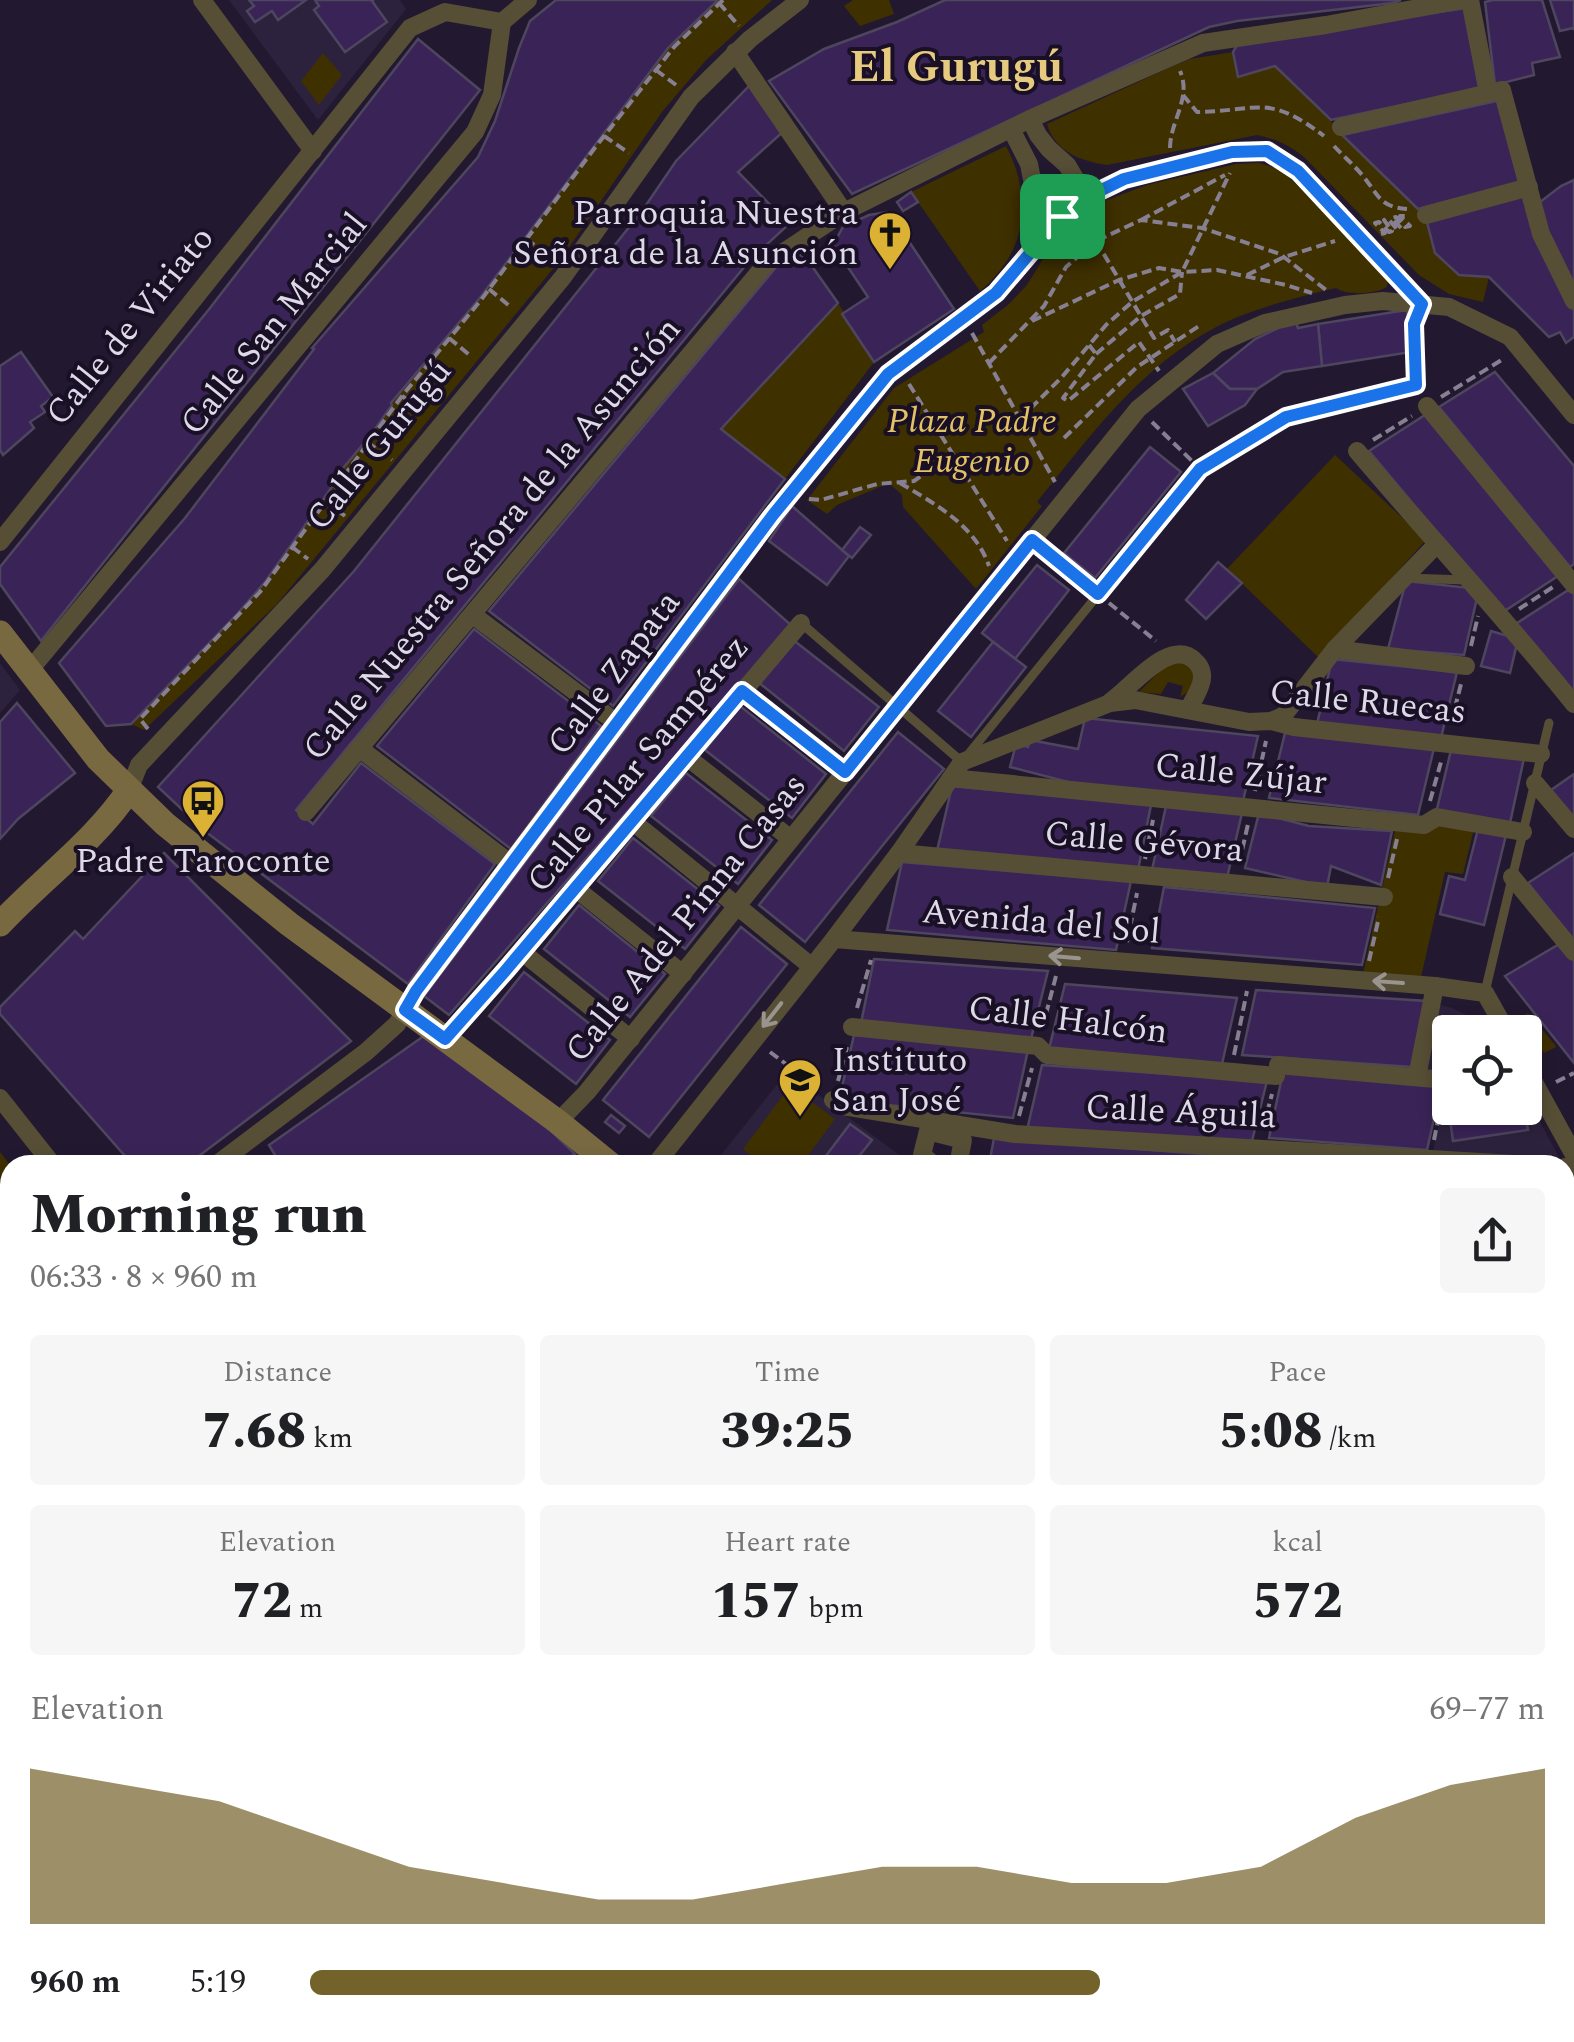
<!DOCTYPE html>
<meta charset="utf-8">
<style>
:root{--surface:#fff;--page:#f6f6f6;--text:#202124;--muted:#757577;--accent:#74622b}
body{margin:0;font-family:Spectral,serif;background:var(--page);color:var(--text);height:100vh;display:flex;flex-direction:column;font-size:38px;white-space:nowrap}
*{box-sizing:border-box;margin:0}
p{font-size:32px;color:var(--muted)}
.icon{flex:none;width:55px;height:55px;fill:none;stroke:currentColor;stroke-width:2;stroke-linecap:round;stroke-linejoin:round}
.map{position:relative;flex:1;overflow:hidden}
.side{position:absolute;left:0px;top:1155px;width:1575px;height:888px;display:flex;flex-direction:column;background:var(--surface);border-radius:30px 30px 0 0;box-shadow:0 5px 15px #0003}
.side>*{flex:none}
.fabs{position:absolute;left:1432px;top:1015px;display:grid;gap:20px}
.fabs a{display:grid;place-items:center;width:110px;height:110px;border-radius:10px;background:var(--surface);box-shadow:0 5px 15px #0003;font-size:50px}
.pin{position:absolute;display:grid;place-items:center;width:85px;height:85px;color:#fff;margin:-42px;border-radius:20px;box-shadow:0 5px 15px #0006}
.round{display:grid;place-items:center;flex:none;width:105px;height:105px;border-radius:10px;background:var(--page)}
.head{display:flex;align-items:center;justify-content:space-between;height:170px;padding:0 30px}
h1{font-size:55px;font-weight:800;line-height:75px}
.metrics{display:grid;grid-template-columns:repeat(3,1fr);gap:15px;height:170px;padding:10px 30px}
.metrics div{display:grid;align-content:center;border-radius:10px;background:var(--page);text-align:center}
.metrics b{font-size:50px;font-weight:800}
.metrics small{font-size:28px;font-weight:400}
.metrics p{font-size:28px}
.chart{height:280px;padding:20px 30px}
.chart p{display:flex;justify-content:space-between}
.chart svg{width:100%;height:180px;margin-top:10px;fill:var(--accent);opacity:.7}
ul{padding:0 30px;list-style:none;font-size:32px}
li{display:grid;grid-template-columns:160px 120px 1fr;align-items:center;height:75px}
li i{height:25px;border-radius:12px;background:var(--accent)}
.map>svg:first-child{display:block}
.built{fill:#2d223e}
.green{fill:#3f3000}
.building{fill:#3a2457;stroke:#4e455e;stroke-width:2.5}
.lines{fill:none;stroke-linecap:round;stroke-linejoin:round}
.path{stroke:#878092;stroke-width:4;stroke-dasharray:10 5;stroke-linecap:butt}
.lane{stroke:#574e36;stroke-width:9}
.street{stroke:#574e36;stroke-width:18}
.secondary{stroke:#786941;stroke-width:25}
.rail{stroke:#b2acbd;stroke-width:6;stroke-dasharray:18 18;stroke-linecap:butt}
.oneway{stroke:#9a948f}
.route-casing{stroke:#fff;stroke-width:20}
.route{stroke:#1a73e8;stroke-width:12}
.labels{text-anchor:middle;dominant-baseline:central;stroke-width:8;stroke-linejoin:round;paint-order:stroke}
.poi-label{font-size:35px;fill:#ded9e8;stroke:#191026;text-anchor:end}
.street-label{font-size:35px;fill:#ded9e8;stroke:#191026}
.park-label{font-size:35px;font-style:italic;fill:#e3c265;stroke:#191026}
.district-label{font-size:45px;font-weight:bold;fill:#e6ca7f;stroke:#191026}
</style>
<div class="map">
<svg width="1574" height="2042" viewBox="0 0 1574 2042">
<rect width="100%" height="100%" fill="#221930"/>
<g class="built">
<path d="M229,0H400L406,9L318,120Z"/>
<path d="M0,663L20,690L0,713Z"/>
<path d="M1435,1004L1452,1008L1469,1016L1489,1032H1450V1108H1525V1094L1561,1161L1433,1152L1449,1077L1420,1070Z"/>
<path d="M787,1072L913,1165H713Z"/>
<path d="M728,2032L1048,2033L1035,2042H721Z"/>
</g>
<g class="green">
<path d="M718,0H772L706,60L662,112L561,259L277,604L144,730L131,724L238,613L265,582L336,482L334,479L370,436L403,388L479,299L668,48Z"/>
<path d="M853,0H889L894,14L860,26L844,6Z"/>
<path d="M1233,52L1239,77L1275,66C1324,113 1370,162 1418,209L1424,211L1435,254L1459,275L1489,277L1483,302L1449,294L1419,275L1304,157C1289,145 1276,139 1257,135L1107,165C1081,161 1055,152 1047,124L1171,67L1190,59Z"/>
<path d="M323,53L342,75L319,105L301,81Z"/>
<path d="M1006,146C1034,200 1027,251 980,291L911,192Z"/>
<path d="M1259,163L1276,168L1287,175L1384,274L1388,279L1387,287C1375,294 1348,296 1336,288C1303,296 1271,304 1240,316C1151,352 1095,430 1037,502L1042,506L976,589L903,507L902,495L889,483L837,505L827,514L807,500L894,388L984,332L982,325L1009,304L1027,285L1054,241L1099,203L1147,185L1236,164Z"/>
<path d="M838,303L874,362L785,479L721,429Z"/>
<path d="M1335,455L1426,540L1319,658L1227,569Z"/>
<path d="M1181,663L1193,666L1197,675L1192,690L1180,697L1183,686L1168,682L1161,694L1139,692L1166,665Z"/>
<path d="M1398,817L1474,829L1463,874L1445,872L1421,977L1363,974Z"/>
<path d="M1528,1013L1556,1046V1047L1544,1053L1522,1017Z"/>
<path d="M790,1086L835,1119L801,1165H764L743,1149Z"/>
<path d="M0,1152L10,1165V1416L0,1408Z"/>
</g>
<g class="building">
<path d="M249,0H306L278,20L272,11L255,22L247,11L254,6Z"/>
<path d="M315,0H374L372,1L387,22L345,52L314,10L319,6Z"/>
<path d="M556,0H718L668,48L479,299L391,403L392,405L370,436L334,479L336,481L265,582L238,613L131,724L106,726L59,663L185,518L314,349L312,348L478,157L495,121L519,48L530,21Z"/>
<path d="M945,0H1401L1393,3L1237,21L1209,27L852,194L769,81L824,49L897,22Z"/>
<path d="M1493,0H1542L1560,57L1532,63L1534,75L1495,85L1485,2Z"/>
<path d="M1550,0H1574V30L1573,28L1560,31Z"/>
<path d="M1466,8L1482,88L1331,120L1275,66L1238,77L1233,52L1239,42Z"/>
<path d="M418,39L480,90L41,641L0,584V567L210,308Z"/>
<path d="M751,84L785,130L738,172L789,224L750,260L296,810L313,824L361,763L495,864L408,984L206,832L158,787L354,571L642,211L676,161Z"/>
<path d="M1501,100L1523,182L1418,209L1342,135Z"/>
<path d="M1574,180V285L1550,240L1540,202L1561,186Z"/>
<path d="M1533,181L1561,286L1574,310V337L1566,343L1560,332L1549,337L1489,277L1459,275L1435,253L1424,211Z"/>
<path d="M911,192L918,202L903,211L897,202Z"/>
<path d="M887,212L900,228L954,309L874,362L842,314L868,297L833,245L843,227L869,215Z"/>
<path d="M796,251L809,262L838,303L721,429L785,479L613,706L489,611L782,260Z"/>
<path d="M1407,310L1411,352L1322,366L1318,324Z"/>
<path d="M1295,320L1298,328L1318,324L1322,366L1283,372L1257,389H1230L1213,373L1255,339Z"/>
<path d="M21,352L53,397L41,406L45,412L30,422L34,428L3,455L0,450V366Z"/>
<path d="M1495,372L1574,466V564L1570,567L1439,407Z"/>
<path d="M1213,373L1230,389H1257L1245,405L1208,426L1183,389Z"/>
<path d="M1425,415L1558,576L1503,612L1369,451Z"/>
<path d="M1150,447L1181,472L1095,578L1064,553Z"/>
<path d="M792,506L849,556L827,585L769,541Z"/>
<path d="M860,527L871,535L852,558L842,550Z"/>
<path d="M1218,562L1242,583L1206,619L1186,600Z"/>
<path d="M1037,565L1069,590L1015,659L982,633Z"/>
<path d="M739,579L791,625L449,1015L424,996Z"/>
<path d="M1406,581L1479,589L1464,655L1388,649Z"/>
<path d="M1570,589L1574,594V697L1514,625Z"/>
<path d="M474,629L601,726L511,849L377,746Z"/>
<path d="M1491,631L1518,639L1510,673L1481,666Z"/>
<path d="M792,639L879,707L844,751L758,682Z"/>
<path d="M993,642L1026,667L971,737L938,711Z"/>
<path d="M1332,659L1457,672L1441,738L1317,724Z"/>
<path d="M17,703L75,773L18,819L0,839V722Z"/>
<path d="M740,706L826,774L792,818L705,750Z"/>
<path d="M1085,718L1258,736L1243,801L1072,783L1010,767L1016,744L1028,747L1030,740L1078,749Z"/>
<path d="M898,732L944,769L805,942L759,905Z"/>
<path d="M1285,733L1434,748L1418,815L1269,798Z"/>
<path d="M1451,750L1524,758L1510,823L1436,813Z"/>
<path d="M686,773L772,840L738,884L651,816Z"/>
<path d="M1574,774V818L1551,790Z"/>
<path d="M952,786L1151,805L1138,870L937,851Z"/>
<path d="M1166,806L1242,813L1227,878L1152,870Z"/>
<path d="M1259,813L1309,826L1392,831L1381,885L1331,866L1327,887L1245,868Z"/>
<path d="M1478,829L1506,835L1484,925L1440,914L1449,876L1465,880Z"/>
<path d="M633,838L719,906L685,949L598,881Z"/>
<path d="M164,853L351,1041L187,1165H133L0,1014V1007L75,931L83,939Z"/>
<path d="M1574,853V941L1528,883Z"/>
<path d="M902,862L1131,881L1116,950L887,930Z"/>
<path d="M1164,887L1375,908L1362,965L1152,948Z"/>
<path d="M579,905L665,974L630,1017L544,949Z"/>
<path d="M741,927L787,964L649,1137L603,1100Z"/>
<path d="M1561,943L1574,959V1063L1505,976Z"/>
<path d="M874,959L1048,971L1031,1039L861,1023Z"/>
<path d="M524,972L610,1040L576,1084L489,1016Z"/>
<path d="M1065,984L1237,998L1222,1064L1049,1049Z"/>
<path d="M1256,990L1427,1001L1412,1067L1242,1055Z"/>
<path d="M428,1033L516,1097L575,1154L557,1165H270L278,1160L269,1145Z"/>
<path d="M854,1035L1028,1050L1013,1118L839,1100Z"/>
<path d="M1042,1065L1267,1081L1251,1145L1027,1130Z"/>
<path d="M1283,1072L1442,1083L1427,1150L1269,1138Z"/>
<path d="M1472,1108H1501L1502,1117L1525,1113L1528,1130L1453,1141L1449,1112Z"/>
<path d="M611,1115L625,1126L619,1133L605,1122Z"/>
<path d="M850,1124L872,1140L852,1165H819Z"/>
<path d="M994,1138L1294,1161V1165H989Z"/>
<path d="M1565,1252L1574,1253V1320H1565Z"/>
<path d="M1565,1332L1574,1333V1399L1565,1398Z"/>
<path d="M1565,1410L1574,1411V1477H1565Z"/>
<path d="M1565,1488L1574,1489V1501L1565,1534Z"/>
<path d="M9,1575L10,1576V1602L0,1594V1586Z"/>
<path d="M0,1594L10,1602V1644L0,1636Z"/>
<path d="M1574,1637V1695L1565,1694V1673Z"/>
<path d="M1565,1709L1574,1710V1775L1565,1774Z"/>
<path d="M1572,1789L1574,1790V1856L1565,1855V1821Z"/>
<path d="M0,1815H10V1892L0,1883Z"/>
<path d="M0,1958L10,1963V2032H42L34,2042H11L0,2037Z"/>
<path d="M109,2032H155L147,2042H101Z"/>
<path d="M200,2032H256L268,2042H212Z"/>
<path d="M345,2032H478L491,2042H358Z"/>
<path d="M777,2032H1011L942,2042H778Z"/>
<path d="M1237,2032L1238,2035L1225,2042H1211L1206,2033Z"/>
<path d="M1399,2032H1443L1446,2039L1449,2038L1451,2042H1398L1402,2039Z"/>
<path d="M1481,2032H1503L1504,2035L1492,2042H1487Z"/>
</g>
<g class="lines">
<g class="path">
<path d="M719,3L739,26"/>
<path d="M656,70L676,85"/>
<path d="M1183,95L1197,112C1260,111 1267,93 1324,136"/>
<path d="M604,136L629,153"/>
<path d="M1334,146C1343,156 1354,165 1363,176C1378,194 1379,207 1407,209"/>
<path d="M1170,148C1170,121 1192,98 1180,71"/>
<path d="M1141,220L1225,175"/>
<path d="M1381,234L1385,233L1375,223L1379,222L1389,232L1392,231L1384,220L1388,219L1397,229L1401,228L1392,218L1396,217L1405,227L1410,226L1400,216H1405"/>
<path d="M526,239L555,260"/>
<path d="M1096,241L1154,338L1168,330L1175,342"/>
<path d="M1247,275L1284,257L1335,241"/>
<path d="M489,289L512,308"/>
<path d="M1032,321L1119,280L1159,268L1182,272L1230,173"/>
<path d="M972,333L1055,482"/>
<path d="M449,338L472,357"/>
<path d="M1089,345L1096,354L1063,398L1068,401L1139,342L1159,371"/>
<path d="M1096,354L1141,316L1180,294L1182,272"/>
<path d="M989,363L1044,306L1066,267L1096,241L1141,220L1202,228L1280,254L1326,290"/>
<path d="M909,384L1007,541"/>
<path d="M402,396L426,413"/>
<path d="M1441,397L1505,358"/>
<path d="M1020,419L1062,377L1106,325L1132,302L1182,272L1217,270L1286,285L1312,293"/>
<path d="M1152,422L1192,461"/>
<path d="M1064,438L1137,367L1202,324"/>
<path d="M1373,440L1412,416"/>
<path d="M367,442L392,460"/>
<path d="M900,483C935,504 975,525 989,566"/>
<path d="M809,499L821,500L877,484L914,481L953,454"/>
<path d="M325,501L345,516"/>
<path d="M292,547L308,559"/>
<path d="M1047,552L1086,584"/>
<path d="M1109,603L1156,641"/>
<path d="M1519,609L1553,587"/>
<path d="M1471,646L1478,616"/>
<path d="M1451,723L1461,684"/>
<path d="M148,729L140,719L260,592L402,396L481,300L594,149L674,47L723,0"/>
<path d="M1255,791L1266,741"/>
<path d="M1430,801L1441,762"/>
<path d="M1145,859L1154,815"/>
<path d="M1239,864L1248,824"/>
<path d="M1388,878L1397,839"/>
<path d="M1127,942L1137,893"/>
<path d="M1369,961L1379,917"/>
<path d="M857,1008L871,960"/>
<path d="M1042,1029L1056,976"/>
<path d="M770,1052L818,1088"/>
<path d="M1234,1055L1247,991"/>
<path d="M838,1081L847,1047"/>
<path d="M1556,1082L1574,1073"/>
<path d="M1019,1116L1032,1068"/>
<path d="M1263,1128L1272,1094"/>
<path d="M1434,1140L1442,1100"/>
<path d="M0,1551L10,1538"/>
</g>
<g class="lane">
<path d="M1406,578L1466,580"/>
<path d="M801,623L962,762L1200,469L1286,417L1416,385L1414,324L1422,305"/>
<path d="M1485,992L1549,723"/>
<path d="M1511,2032L1516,2042"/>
</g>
<g class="street">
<path d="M202,0L313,151"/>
<path d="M1470,0L1488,93"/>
<path d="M735,52L844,212"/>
<path d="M1030,119L1038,135L1049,149L1067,165L1076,180L1079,201"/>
<path d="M1341,127L1502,90L1541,234L1574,301"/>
<path d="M1011,129L1029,164L1035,195L1043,204L1062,216"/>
<path d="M1426,215L1529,187"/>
<path d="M1427,406L1574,585"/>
<path d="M1357,451C1429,536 1504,617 1574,704"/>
<path d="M0,542L410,28L445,12L502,22"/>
<path d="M473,615L617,723"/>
<path d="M1335,649L1466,666"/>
<path d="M29,671L475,132L492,95L502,22L528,0"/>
<path d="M743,691L845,772"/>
<path d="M1110,702C1130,689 1170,636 1195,661C1211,676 1196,694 1188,710"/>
<path d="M1271,721L1283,716L1335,649L1436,545"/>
<path d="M359,748L510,863"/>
<path d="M687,757L791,839"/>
<path d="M951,778L1424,825L1437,817L1523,832"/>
<path d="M1535,783L1574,829"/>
<path d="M129,790L139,765L322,570L563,277L691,97L750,39L800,0"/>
<path d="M306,812L766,264L844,212L1030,119L1203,43L1326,25L1462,0"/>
<path d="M632,821L811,966"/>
<path d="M899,853L1384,897"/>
<path d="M1512,877L1574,952"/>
<path d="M575,888L683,974"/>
<path d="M834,939L1435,986L1485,993L1507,1032"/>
<path d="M522,952L631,1039"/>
<path d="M852,1027L1038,1046L1047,1055L1276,1076"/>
<path d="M445,1039L506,970L801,623"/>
<path d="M1278,1065L1446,1080"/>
<path d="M1525,1066L1574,1155"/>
<path d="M1417,1077L1435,986"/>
<path d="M0,1098L53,1165"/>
<path d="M833,1100L843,1106L1015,1134L1529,1165"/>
<path d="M558,1122L587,1092L1138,409L1217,344L1265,323L1345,305L1383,301L1449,307L1510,337L1574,415"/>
<path d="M216,1165L366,1052L397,1024L416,991L510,863L773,515L888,374L996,293L1065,212L1079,201L1124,179L1232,152L1267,151L1298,171L1422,304"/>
<path d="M655,1165L834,939L899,853L962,762L1110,703L1135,700L1249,722L1271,721L1294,727L1541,754"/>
<path d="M934,1165L922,1155L928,1131L963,1140L958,1165"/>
<path d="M1565,1167L1574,1168"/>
<path d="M1565,1244H1574"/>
<path d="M1565,1326H1574"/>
<path d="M1565,1403L1574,1404"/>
<path d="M1565,1482L1574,1483"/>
<path d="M1565,1603L1574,1571"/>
<path d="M1565,1621L1574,1622"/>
<path d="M1565,1701L1574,1702"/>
<path d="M1565,1781H1574"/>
<path d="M1565,1864L1574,1865"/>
<path d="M1565,2018L1574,2012"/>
<path d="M1173,2032L1178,2042"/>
<path d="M1367,2032L1372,2042"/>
<path d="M74,2042L82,2032"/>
<path d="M694,2042L699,2032"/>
<path d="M1526,2042L1541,2032"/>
</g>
<g class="secondary">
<path d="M0,633L98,759L165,824L289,924L558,1122L611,1165"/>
<path d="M0,924C41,880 96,840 129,790"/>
<path d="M0,1783L10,1788"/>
<path d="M1565,1947L1574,1962"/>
<path d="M299,2032L309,2042"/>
</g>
<g class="rail">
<path d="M0,1560L10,1568"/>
<path d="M612,2032L626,2042"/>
</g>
</g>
<defs><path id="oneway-shaft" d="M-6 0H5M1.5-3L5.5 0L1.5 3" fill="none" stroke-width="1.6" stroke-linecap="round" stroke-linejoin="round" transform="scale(2.5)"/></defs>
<g class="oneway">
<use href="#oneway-shaft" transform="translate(1064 957) rotate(-175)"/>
<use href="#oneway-shaft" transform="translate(1388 982) rotate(-176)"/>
<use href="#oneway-shaft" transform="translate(772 1015) rotate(128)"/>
</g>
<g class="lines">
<g class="route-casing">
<path id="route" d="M1267,151L1298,171L1422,304L1414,324L1416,385L1286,417L1200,469L1098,594L1032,540L845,772L742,691L506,970L445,1039L405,1010L416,991L773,515L888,374L996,293L1065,212L1079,201L1124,179L1232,152Z"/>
</g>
<use href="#route" class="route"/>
</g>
<defs>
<g id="church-pin" transform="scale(2.25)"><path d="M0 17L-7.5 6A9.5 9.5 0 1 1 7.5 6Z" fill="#dbb233" stroke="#191026"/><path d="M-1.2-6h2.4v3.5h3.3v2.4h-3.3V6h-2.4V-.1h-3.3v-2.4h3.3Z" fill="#111"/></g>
<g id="bus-pin" transform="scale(2.25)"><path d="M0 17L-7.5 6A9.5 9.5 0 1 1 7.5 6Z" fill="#dbb233" stroke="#191026"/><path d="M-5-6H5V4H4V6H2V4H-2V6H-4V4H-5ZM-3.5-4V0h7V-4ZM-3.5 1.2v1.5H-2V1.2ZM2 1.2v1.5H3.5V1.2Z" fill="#111"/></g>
<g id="school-pin" transform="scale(2.25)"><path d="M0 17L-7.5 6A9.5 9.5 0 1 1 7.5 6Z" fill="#dbb233" stroke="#191026"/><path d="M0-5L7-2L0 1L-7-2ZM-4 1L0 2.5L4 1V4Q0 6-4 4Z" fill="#111"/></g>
</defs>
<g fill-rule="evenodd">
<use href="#church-pin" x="890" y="233"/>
<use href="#bus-pin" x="203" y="801"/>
<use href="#school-pin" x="800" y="1080"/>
</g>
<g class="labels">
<g class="poi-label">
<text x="858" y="213">Parroquia Nuestra<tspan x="858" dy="40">Señora de la Asunción</tspan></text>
<text x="203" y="861" text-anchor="middle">Padre Taroconte</text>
<text x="832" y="1060" text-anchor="start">Instituto<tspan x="832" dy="40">San José</tspan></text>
</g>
<g class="street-label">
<text transform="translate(274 324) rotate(-51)">Calle San Marcial</text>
<text transform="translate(130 326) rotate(-51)">Calle de Viriato</text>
<text transform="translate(379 445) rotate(-51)">Calle Gurugú</text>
<text transform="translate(492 539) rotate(-50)">Calle Nuestra Señora de la Asunción</text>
<text transform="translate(614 673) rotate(-53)">Calle Zapata</text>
<text transform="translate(1368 702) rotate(6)">Calle Ruecas</text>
<text transform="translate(638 764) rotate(-50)">Calle Pilar Sampérez</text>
<text transform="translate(1241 774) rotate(6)">Calle Zújar</text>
<text transform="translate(1144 842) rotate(5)">Calle Gévora</text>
<text transform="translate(686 918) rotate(-51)">Calle Adel Pinna Casas</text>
<text transform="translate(1041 922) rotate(5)">Avenida del Sol</text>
<text transform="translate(1068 1020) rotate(7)">Calle Halcón</text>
<text transform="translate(1181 1112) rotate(3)">Calle Águila</text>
</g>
<g class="park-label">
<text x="972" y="421">Plaza Padre<tspan x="972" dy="40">Eugenio</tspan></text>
</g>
<g class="district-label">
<text x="956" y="67">El Gurugú</text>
</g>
</g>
</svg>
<div class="fabs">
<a><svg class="icon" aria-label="locate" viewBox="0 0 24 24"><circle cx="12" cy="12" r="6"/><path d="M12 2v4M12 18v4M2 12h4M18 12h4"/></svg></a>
</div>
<div class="pin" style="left:1062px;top:216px;background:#1e9e55"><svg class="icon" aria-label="arrive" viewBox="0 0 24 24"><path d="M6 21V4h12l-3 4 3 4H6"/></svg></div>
<section class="side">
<div class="head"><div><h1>Morning run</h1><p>06:33 · 8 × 960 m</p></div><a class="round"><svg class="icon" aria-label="share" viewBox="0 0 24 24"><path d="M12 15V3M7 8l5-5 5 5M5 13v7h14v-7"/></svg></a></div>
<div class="metrics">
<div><p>Distance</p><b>7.68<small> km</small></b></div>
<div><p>Time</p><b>39:25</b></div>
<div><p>Pace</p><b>5:08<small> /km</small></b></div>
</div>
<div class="metrics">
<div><p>Elevation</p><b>72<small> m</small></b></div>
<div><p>Heart rate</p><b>157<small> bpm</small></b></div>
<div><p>kcal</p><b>572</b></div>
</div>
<div class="chart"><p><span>Elevation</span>69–77 m</p>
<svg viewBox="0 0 160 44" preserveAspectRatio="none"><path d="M0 44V6L10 10L20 14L30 22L40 30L50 34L60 38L70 38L80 34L90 30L100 30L110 34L120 34L130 30L140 18L150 10L160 6V44z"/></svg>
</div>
<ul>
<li><b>960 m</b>5:19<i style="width:64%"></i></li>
</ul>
</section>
</div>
